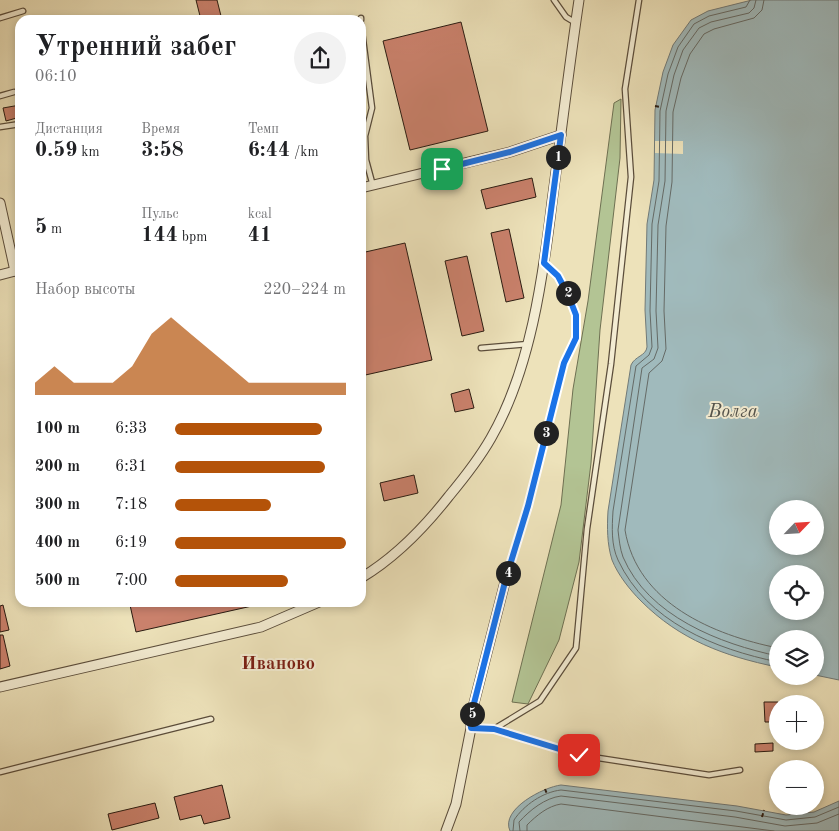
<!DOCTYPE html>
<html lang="ru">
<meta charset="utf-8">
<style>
:root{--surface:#fff;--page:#f2f2f2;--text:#202124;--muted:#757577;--accent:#b45309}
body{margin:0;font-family:"Old Standard TT",serif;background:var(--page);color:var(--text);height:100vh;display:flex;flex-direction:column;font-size:19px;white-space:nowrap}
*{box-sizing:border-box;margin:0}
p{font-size:16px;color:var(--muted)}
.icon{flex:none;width:28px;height:28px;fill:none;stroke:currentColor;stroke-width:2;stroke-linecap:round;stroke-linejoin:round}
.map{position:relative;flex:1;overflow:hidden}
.side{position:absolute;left:15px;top:15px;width:351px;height:592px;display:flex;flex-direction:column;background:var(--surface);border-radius:15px;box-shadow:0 2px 8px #0003}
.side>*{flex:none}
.needle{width:32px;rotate:65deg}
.tools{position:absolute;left:769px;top:500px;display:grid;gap:10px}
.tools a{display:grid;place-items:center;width:55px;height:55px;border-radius:50%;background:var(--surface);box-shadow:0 2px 8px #0003;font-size:25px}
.pin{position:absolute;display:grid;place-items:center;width:42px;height:42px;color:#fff;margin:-21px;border-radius:10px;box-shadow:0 2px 8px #0006}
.km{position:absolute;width:25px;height:25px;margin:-12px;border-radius:50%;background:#222;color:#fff;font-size:14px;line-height:25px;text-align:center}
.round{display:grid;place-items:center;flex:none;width:52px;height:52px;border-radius:26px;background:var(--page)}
.summary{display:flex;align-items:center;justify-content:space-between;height:85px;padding:0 20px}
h1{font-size:28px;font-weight:600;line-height:38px}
.stats{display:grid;grid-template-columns:repeat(3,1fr);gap:8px;height:85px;padding:5px 20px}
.stats div{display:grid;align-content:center}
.stats b{font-size:21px;font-weight:600}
.stats small{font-size:14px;font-weight:400}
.stats p{font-size:14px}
.chart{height:140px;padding:10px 20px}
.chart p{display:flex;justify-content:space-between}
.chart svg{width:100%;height:90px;margin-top:5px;fill:var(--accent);opacity:.7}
ul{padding:0 20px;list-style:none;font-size:16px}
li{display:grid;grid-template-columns:80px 60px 1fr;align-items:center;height:38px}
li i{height:12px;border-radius:6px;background:var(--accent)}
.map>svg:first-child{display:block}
.green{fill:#b3c494;stroke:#6e7052}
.water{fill:#a0babc;stroke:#717a78;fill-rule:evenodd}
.pier{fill:#ede2ba}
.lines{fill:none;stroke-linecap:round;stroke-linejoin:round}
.shore{stroke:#656a66;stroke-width:1}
.building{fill:#ca816c;stroke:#2a1b11}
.service-casing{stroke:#5b4d3b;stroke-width:7}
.minor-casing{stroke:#5b4d3b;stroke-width:11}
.path{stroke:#2a1b11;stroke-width:2;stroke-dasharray:4 2.5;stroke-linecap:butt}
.service{stroke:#f3ecd2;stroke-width:4.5}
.minor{stroke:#f3ecd2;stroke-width:9}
.route-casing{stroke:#fff;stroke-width:10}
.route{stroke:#1a73e8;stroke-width:6}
.labels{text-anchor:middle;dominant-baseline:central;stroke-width:4;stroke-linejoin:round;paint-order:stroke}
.water-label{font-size:19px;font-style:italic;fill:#53534d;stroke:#f3ecd2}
.neighbourhood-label{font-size:19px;font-weight:bold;fill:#7a1f14;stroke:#f3ecd2}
</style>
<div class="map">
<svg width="839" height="831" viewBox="0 0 839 831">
<rect width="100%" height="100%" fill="#ede2ba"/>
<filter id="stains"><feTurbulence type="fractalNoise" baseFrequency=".004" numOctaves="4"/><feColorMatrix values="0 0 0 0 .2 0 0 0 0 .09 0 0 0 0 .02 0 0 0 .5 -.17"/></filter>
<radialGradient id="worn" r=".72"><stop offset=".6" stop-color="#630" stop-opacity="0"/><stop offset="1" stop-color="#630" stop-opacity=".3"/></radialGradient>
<path class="green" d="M621,99L620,158L600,330L591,463L579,562L559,640L528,704L512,702L561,505L573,389L588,301L614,103Z"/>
<g class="water">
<path d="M752,0H839V680L815,675V639H778L777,667C724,656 680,640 641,601C630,590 618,575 612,560C607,544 607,527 608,511L631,365C635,356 646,356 647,347L645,310L647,224L654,180L655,110L663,72L673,45L691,20L708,11ZM778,509H815V546H778ZM778,574H815V611H778Z"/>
<path d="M561,785L737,806L786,815L814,812L839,801V831H510C500,809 544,787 561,785Z"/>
</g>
<path class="pier" d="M655,141H683V154L655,153Z"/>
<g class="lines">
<g class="shore">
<path d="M750,0L746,7L709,16L694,24L678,47L668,74L660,111L659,181L652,224L650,311L652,347L649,355L636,366L613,511C612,527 611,545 618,560C647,622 715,649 778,662"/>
<path d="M756,0L754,8L749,13L711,22L699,28L683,50L674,75L666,111L665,181L658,225L656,311L658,348L654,359L642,368L618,530C619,539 620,549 623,557C648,616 720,644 778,656"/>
<path d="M764,0L762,10L754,18L714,29L704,34L690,54L681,78L673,112L672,182L666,226L664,311L666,349L662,361L649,373L625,530C637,603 713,635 778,648"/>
<path d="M513,831L514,820C524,805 543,792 561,790L736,811L786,820L815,817L839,807"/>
<path d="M520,831L519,822C530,810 545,798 561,796L735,817L785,826L817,823L839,814"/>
<path d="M527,831V825C537,815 548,806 561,804L774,831"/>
</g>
</g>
<g class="building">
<path d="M196,0H217L222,20H201Z"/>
<path d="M461,22L488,131L410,150L383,41Z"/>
<path d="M20,105V117L6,121L3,108Z"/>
<path d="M532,178L536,197L486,209L481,190Z"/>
<path d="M509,229L524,298L506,302L491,233Z"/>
<path d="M405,243L432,360L361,376V253Z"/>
<path d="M467,256L484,331L462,336L445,261Z"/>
<path d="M469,389L474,408L455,412L451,394Z"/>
<path d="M414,475L418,493L384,501L380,483Z"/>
<path d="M142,602H251L252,606L136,632L130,605Z"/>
<path d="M3,605L9,630L0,632V606Z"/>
<path d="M0,635H3L10,666L0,669Z"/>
<path d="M764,702H778V722H765Z"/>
<path d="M773,743V751L755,752V744Z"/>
<path d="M222,785L230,818L204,824L201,815L180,820L174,797Z"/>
<path d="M155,803L159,818L112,830L108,814Z"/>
</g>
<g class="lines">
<g class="service-casing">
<g id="service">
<path d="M554,0L566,17L576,23"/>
<path d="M0,18L23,11"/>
<path d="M361,18V20"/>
<path d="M361,24L372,108L365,136L366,160L373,186"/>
<path d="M0,96L14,92"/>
<path d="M0,127L20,124"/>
<path d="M481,348L528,344"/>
<path d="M471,728L494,729L579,755L709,775L740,770"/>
<path d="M494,729L540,701L576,648L587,529L611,364L631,177L625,89L639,0"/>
<path d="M0,772L211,719"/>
</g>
</g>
<g class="minor-casing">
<g id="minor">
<path d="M361,188L510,152L561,135"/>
<path d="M0,203L15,271"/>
<path d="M0,275L19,270"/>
<path d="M361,578C396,557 424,528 449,496C464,478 479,459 491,438C530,371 543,278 552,202C561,135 569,67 579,0"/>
<path d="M0,687L261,627L319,602"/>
<path d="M446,831L456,804L471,728L470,719L506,578"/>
</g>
</g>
<g class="path">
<path d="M655,106L661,107"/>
<path d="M509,569L528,506L564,363L576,338V315L569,297L558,276L552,270"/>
<path d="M545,789L547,794"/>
<path d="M762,817L764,810"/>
</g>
<use href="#service" class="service"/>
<use href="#minor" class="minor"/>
</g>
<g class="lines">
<g class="route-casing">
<path id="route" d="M442,169L510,152L561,135L544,263L558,276L569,297L576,315V338L564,363L528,506L506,578L470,719L471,728L494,729L579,755"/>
</g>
<use href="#route" class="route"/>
</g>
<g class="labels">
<g class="water-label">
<text x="733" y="412">Волга</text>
</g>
<g class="neighbourhood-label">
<text x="278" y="664">Иваново</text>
</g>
</g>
<rect width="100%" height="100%" filter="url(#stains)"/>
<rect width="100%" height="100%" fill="url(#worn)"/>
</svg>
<div class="tools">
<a><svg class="needle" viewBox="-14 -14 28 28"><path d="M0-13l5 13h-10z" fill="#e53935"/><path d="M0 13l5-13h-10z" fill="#757577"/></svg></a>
<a><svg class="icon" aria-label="locate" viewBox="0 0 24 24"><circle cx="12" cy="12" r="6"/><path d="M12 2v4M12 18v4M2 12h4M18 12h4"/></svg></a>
<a><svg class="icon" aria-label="layers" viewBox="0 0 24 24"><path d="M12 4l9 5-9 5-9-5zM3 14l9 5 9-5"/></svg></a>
<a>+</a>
<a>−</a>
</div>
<div class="pin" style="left:442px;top:169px;background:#1e9e55"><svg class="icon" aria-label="arrive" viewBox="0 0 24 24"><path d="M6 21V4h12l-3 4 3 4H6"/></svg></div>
<div class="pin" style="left:579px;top:755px;background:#d93025"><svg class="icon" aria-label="check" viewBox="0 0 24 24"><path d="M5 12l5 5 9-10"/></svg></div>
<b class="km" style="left:558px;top:157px">1</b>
<b class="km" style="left:568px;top:293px">2</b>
<b class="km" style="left:546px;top:433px">3</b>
<b class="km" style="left:508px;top:573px">4</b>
<b class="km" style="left:472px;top:714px">5</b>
<section class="side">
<div class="summary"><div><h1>Утренний забег</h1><p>06:10</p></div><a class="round"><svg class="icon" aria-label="share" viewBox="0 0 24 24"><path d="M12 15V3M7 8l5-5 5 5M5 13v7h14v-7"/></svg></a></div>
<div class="stats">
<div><p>Дистанция</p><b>0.59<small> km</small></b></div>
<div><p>Время</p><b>3:58</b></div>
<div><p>Темп</p><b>6:44<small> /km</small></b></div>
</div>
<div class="stats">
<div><b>5<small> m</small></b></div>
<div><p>Пульс</p><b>144<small> bpm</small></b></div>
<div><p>kcal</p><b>41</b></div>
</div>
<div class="chart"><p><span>Набор высоты</span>220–224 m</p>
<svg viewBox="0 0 160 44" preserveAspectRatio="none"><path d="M0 44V38L10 30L20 38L30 38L40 38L50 30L60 14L70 6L80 14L90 22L100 30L110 38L120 38L130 38L140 38L150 38L160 38V44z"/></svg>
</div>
<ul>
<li><b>100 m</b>6:33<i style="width:86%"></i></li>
<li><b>200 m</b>6:31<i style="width:88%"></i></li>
<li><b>300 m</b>7:18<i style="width:56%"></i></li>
<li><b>400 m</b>6:19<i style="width:100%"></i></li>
<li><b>500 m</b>7:00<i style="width:66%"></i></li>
</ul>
</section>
</div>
